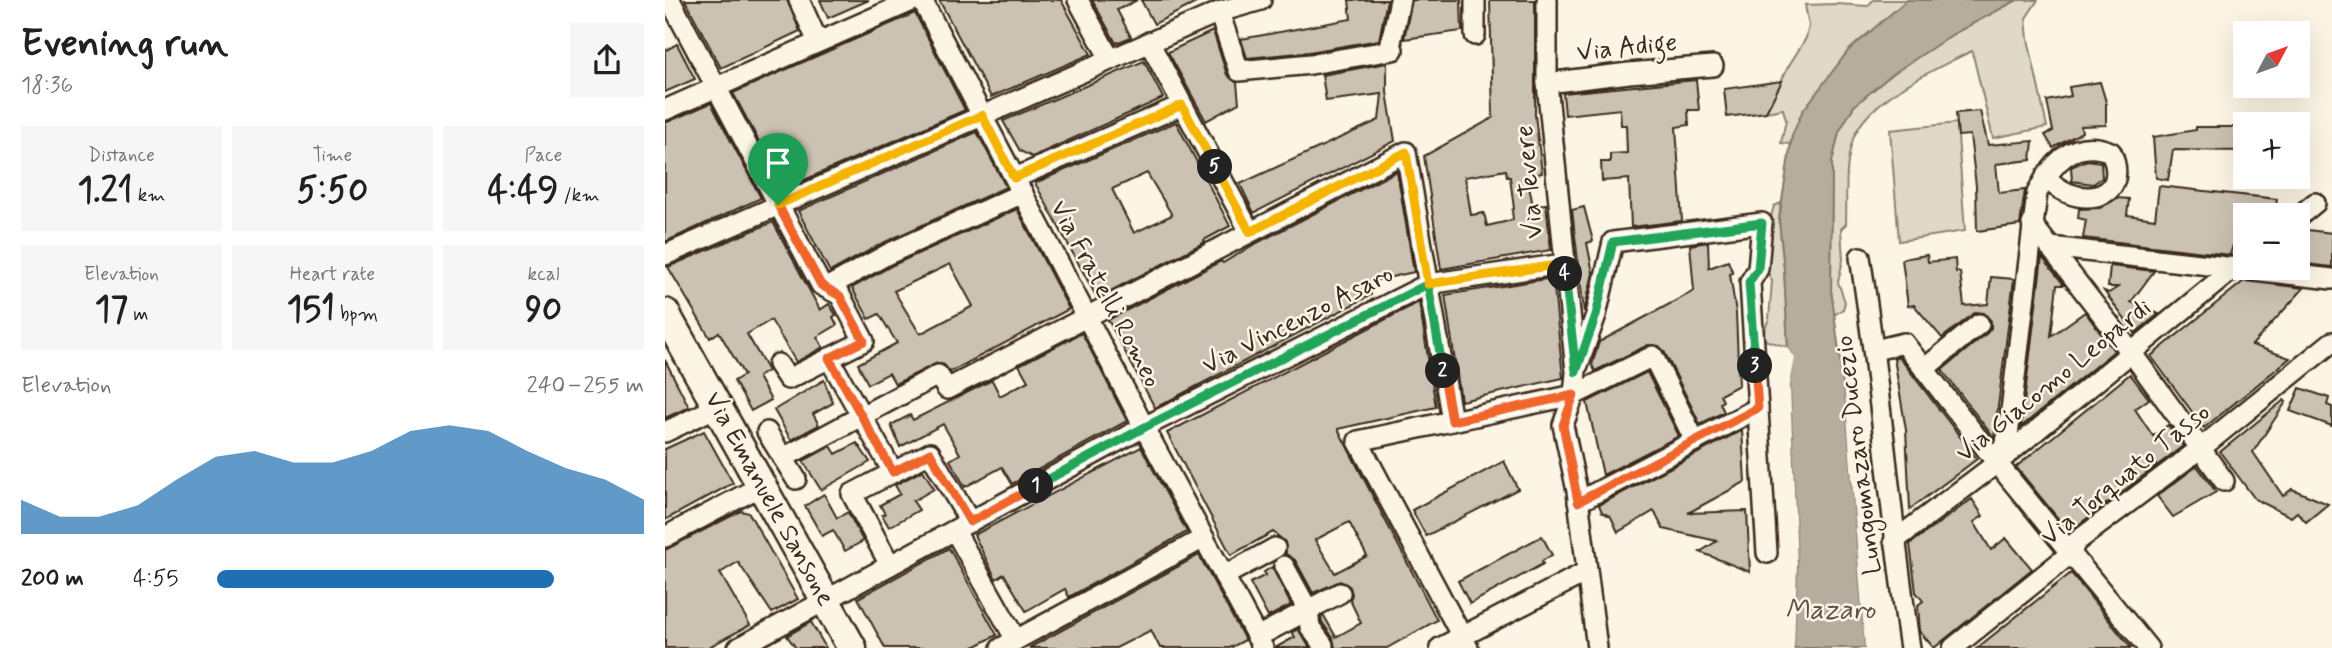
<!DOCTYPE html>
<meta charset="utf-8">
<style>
:root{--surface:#fff;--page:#f6f6f6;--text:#202124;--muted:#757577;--accent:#1f6fb2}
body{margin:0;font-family:Mynerve,sans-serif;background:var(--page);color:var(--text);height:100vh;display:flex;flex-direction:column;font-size:26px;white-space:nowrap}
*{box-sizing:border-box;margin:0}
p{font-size:23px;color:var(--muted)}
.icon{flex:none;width:38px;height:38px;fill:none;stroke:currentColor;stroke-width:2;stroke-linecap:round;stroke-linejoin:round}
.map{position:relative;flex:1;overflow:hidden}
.details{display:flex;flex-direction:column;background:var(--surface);width:665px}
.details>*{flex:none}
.needle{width:46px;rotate:49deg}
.fabs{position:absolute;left:1568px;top:21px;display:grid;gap:14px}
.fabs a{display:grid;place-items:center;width:77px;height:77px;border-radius:0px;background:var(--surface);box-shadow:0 7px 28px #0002;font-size:35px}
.pin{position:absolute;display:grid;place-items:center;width:60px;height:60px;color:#fff;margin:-72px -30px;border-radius:50% 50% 50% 0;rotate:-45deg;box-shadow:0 0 7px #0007}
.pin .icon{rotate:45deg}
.km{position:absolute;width:35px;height:35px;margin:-18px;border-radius:50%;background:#222;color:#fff;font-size:19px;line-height:35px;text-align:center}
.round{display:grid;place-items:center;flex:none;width:74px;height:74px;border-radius:0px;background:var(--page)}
.headline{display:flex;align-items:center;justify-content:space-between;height:119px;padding:0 21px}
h1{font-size:38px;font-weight:700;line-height:52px}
.figures{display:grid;grid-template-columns:repeat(3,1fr);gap:10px;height:119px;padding:7px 21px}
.figures div{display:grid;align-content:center;border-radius:0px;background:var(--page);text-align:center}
.figures b{font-size:35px;font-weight:700}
.figures small{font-size:19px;font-weight:400}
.figures p{font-size:19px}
.chart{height:196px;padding:14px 21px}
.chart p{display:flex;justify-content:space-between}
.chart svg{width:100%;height:126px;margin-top:7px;fill:var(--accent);opacity:.7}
ul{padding:0 21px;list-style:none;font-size:23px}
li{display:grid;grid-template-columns:112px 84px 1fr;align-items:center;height:52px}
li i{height:18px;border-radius:9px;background:var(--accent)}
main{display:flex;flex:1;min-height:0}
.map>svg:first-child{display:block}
.green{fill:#e0d8c8;stroke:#8e8173;stroke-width:2}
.water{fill:#b7ad9e;stroke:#85796b;stroke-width:2}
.pier{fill:#fcf5e5}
.building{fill:#ccc2b3;stroke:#3b2a1e;stroke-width:2;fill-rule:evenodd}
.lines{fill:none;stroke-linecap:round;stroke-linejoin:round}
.street-casing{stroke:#3b2a1e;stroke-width:24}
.secondary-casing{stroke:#3b2a1e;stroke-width:33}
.street{stroke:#fcf5e5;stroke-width:19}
.secondary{stroke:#fcf5e5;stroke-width:28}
.split-1-casing{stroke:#fff;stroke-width:14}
.split-2-casing{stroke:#fff;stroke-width:14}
.split-3-casing{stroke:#fff;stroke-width:14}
.split-4-casing{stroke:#fff;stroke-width:14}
.split-5-casing{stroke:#fff;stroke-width:14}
.split-6-casing{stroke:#fff;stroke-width:14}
.split-1{stroke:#f0652b;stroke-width:9}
.split-2{stroke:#22a559;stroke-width:9}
.split-3{stroke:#f0652b;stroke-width:9}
.split-4{stroke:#22a559;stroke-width:9}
.split-5{stroke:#f5b400;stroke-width:9}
.split-6{stroke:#f5b400;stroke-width:9}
.labels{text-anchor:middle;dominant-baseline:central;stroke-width:5;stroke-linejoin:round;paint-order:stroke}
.street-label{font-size:26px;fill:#3b2a1e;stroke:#fcf5e5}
.water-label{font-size:28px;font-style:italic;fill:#605144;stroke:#fcf5e5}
</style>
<main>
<section class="details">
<div class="headline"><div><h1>Evening run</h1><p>18:36</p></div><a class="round"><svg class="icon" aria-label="share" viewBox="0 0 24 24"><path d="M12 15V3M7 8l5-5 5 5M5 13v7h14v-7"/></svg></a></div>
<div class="figures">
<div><p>Distance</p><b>1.21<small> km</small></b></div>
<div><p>Time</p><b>5:50</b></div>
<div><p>Pace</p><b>4:49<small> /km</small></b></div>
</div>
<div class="figures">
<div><p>Elevation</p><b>17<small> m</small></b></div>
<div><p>Heart rate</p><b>151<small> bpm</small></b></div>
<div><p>kcal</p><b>90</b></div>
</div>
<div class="chart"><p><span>Elevation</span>240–255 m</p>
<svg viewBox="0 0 160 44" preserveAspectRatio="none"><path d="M0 44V32L10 38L20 38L30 34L40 25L50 17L60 15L70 19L80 19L90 15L100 8L110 6L120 8L130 15L140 21L150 25L160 32V44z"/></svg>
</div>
<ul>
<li><b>200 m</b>4:55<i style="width:79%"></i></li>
</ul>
</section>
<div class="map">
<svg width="1667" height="648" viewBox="0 0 1667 648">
<rect width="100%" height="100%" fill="#fcf5e5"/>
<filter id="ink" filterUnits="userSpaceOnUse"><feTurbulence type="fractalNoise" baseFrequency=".0143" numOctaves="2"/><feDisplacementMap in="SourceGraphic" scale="14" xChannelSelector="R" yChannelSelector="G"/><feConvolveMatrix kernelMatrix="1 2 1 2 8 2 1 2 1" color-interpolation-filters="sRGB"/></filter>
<g filter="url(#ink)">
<g class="green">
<path d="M1208,0H1242L1183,51L1127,136L1126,144L1116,143L1121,120L1118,109L1101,112L1123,67L1141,38L1144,26L1140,5L1171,4L1203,6Z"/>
<path d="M1352,0H1373L1361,18L1363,39L1382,127L1328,138L1307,51C1272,68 1202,99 1188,139C1179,166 1182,196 1181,224L1176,229L1178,260L1173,282L1180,302L1178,309L1169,315L1166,290L1167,162L1174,132L1189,106L1226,75L1288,34Z"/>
<path d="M1292,123L1300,231L1234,241L1225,130Z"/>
<path d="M1116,203L1114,220L1119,269L1123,347L1099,340L1098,333L1104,319L1107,281L1102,271L1105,220L1109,206Z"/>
</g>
<path class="water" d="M1242,0H1352L1288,34L1226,75L1189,106L1174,132L1167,162L1166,290L1181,404L1200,648H1129L1132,566L1125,385L1129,358L1123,347L1119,269L1114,220L1127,136L1137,112L1183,51Z"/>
<g class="pier">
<path d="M1120,345L1123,347L1130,358L1125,385L1132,566L1129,648H1125L1128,566L1122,385L1126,359Z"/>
<path d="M1179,360L1185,404L1204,648H1200L1181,404L1176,361Z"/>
</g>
<g class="building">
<path d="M20,0H122L135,31L56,68Z"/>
<path d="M155,0H204L163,18Z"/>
<path d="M274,0H396L426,54L326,97Z"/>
<path d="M427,0H472L452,10L466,37L451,43Z"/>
<path d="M476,0H537L489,24Z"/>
<path d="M684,0H722L714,40L644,52L582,58L576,39L686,19Z"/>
<path d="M747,0H796L797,31L739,39Z"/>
<path d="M825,0H870V115L877,173L862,176L868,206L881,204L886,250L776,269L759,156L828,118ZM841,170L842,177H845L849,209L847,210L848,220L822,226L819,213L806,215L800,177Z"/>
<path d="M250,13L300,110L121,188L113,177L68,93Z"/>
<path d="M548,31L562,75L572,83L574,103L541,121L503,52Z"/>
<path d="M12,44L30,79L0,92V51Z"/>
<path d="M479,61L498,98L367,157L355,151L338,121Z"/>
<path d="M722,63V92L730,141L589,213L575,184L714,120L717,94L661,101L657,75Z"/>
<path d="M1031,80L1034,110H1023L1024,125L1011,127L1017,221L966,227L964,179L937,181L936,162H945V154L962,153L961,125H956L955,109L900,115L898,93Z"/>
<path d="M1117,81L1101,112L1062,117L1059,89Z"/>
<path d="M1435,82L1441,102V125L1416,126L1417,132L1388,148L1380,135L1388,131L1382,101L1406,96L1404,87Z"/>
<path d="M46,103L96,198L0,242V123Z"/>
<path d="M1315,111L1323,145L1368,141L1366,160L1331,164L1334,193L1360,190L1355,225L1312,231L1311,186L1305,135L1293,136L1291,113Z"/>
<path d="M511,122L565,226L539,240L540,242L432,298L370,183ZM482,173L507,215L469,233L447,189Z"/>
<path d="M1531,127H1580V151L1508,150L1503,180L1491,178L1488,137L1531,130Z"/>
<path d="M312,132L341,187L218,243L165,272L133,211Z"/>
<path d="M1422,160L1436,162L1437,178L1428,184L1407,181L1406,167Z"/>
<path d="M732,171L749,272L704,282L706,295L490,408L443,320L556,261L558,263L588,245Z"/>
<path d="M1494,186L1612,199L1610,215H1580L1578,246L1568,245L1565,255L1418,238L1421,220L1413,218L1414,209L1435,208L1452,198L1464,199L1462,215L1490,219Z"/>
<path d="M919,207L928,241L922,243L928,273L919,312L907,210Z"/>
<path d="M352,209L404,309L285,372L279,365L272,363L230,384L224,373L203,384L193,364L232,343L214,314L204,319L187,288L228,265ZM285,264L308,306L255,334L229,291Z"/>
<path d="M108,222L155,310L164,304L171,315L168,317L172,325L152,337L158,347L131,362L106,320L82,334L103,371L93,377L106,400L86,411L69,381L79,375L54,332L45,338L3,267Z"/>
<path d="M1642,230L1667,233V267L1633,263V238Z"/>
<path d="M1043,242L1044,268L1063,261L1068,273L1065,274L1071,313L1074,385L1055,395L1058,401L1055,403L1059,412L1035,424L999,351L994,346L983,345L930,371L927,365L934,342L1029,291L1025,245Z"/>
<path d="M1262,255L1263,262L1290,259L1291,272H1295L1299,306L1323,304L1326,277L1349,279L1329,438L1277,370L1322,333L1326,328V321L1319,313L1311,312L1277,338L1249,305L1243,306L1237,259Z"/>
<path d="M1377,257L1399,285H1392L1386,336L1420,312L1449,351L1356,427Z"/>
<path d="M1445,266L1489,271L1466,302L1494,314L1470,333L1439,291L1444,293L1453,287H1443Z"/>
<path d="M888,278L898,378L796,401L780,295Z"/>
<path d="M1579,281L1639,288L1587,345L1625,358L1539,428L1486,356Z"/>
<path d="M754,302L771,407L673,429L772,620L722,648H670L668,638L657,622L656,617L659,616L671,637L696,623L685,600L687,594L685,587L675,581L648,593L630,560L621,554L620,542L608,532L566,555L502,433ZM684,522L702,556L670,573L650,540Z"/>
<path d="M417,333L462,421L347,484L337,467L300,487L285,460L295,454L278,424L235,447L226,425L245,415L248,420L327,380L335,396L363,381L354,365Z"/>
<path d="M1234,357L1312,459L1245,509L1241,430L1229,358Z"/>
<path d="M0,360L24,407L0,418Z"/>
<path d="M982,372L1014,436L938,475L922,402Z"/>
<path d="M1465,374L1484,399L1470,409L1488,436L1503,425L1518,446L1404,532L1351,467Z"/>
<path d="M159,380L168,403L148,414L154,425L126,440L109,410Z"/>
<path d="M1635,388L1664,398L1662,405L1667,407V426L1625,411Z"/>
<path d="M1619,400L1621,402L1588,452L1618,496L1627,489L1663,504L1641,522L1632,512L1626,517L1590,499L1555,452Z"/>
<path d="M1077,430L1080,482L1023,513L1082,511L1085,572L1035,552L1052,541L998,529L989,511L953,532L946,517L937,512L934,505Z"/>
<path d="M39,431L68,483L0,520V449Z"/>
<path d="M192,443L205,462L156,490L138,461L166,446L171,454Z"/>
<path d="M476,447L522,532L404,597L400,589L361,611L339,574L331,579L309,535Z"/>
<path d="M839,461L853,489L761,536L747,510Z"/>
<path d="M1532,466L1551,492L1508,517L1492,496Z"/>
<path d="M258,470L269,489L248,501L254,510L224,527L217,515L220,514L215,505L235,494L230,485Z"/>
<path d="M159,494L172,518L183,512L198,541L180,551L168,530L157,536L140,506Z"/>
<path d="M1307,499L1318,516L1309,522L1326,550L1341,538L1367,569L1269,648L1255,632L1253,605L1258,601L1251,592L1245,544Z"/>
<path d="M76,511L84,513L133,599L107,613L73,562L55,573L85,625L42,648H0V550Z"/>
<path d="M877,536L887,555L877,561L878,564L805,604L793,581Z"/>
<path d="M284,548L332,635L307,648H220L193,598Z"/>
<path d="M534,555L580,640L565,648H495L486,630L451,648H364Z"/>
<path d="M607,567L626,605L603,617L585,583L601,575L599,572Z"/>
<path d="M1406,573L1466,648H1312Z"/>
<path d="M146,622L161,648H131L122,636Z"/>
<path d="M633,629L645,648H610L630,637L627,632Z"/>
</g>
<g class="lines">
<g class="street-casing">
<g id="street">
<path d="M5,0L156,285L175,295L199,341L123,379L113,364"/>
<path d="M134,0L153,42"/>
<path d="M257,0L479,427L598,648"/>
<path d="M413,0L445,59"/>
<path d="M810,0V35"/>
<path d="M882,0V83L911,372L909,395L898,425L912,491L932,648"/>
<path d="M554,12L596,0"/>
<path d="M484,42L585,232"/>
<path d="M882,83L964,73L1048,66"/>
<path d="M0,110L249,0"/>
<path d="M350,178L517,105"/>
<path d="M1633,217L1650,203"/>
<path d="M1367,224L1466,352L1559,481"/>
<path d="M1385,247L1667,279"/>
<path d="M0,255L554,12L574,71L646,64L728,50L726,42L735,0"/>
<path d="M1195,257C1216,387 1225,518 1245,648"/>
<path d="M161,288L223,254L358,193"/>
<path d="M1210,350L1239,343L1332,463L1483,648"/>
<path d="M164,358L228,472"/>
<path d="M913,365L931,315L948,242L1097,223L1093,269L1085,282L1102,553"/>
<path d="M1259,369L1314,324"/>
<path d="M0,432L52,407"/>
<path d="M102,432L131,479"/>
<path d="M118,458L273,375L282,389L741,152L787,421"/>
<path d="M1332,463L1343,436L1372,193C1387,163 1409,137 1446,152C1469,206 1403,208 1381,176"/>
<path d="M913,502L1093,408"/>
<path d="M290,531L351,640"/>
<path d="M0,537L96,486"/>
<path d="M1229,541L1332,463L1580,259"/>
<path d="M225,565L187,494L265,453L305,522"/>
<path d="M619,566L643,610L645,627L658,645"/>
<path d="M559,576L610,548"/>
<path d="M592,637L675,593"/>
<path d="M73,648L479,427L763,284L898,264"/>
<path d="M336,648L539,538"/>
<path d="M775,648L921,572"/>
<path d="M803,648L693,441L909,395L988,356L1030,441"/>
<path d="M1288,648L1405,554L1411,542L1536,448L1667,342"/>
</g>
</g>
<g class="secondary-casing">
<path id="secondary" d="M0,313L187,648"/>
</g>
<use href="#street" class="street"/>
<use href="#secondary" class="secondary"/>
</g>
</g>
<g class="lines" filter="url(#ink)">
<g class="split-1-casing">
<path id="split-1" d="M113,205L156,285L175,296L199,341L164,358L228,472L265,453L305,522L371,486"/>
</g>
<g class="split-2-casing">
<path id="split-2" d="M371,486L480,427L763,284L778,371"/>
</g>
<g class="split-3-casing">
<path id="split-3" d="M778,371L787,421L909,395L898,425L913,502L1093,408L1090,366"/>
</g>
<g class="split-4-casing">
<path id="split-4" d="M900,274L911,372L931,315L948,242L1097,223L1093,269L1084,282L1090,366"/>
</g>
<g class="split-5-casing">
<path id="split-5" d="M550,167L585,232L741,152L763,284L898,264L900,274"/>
</g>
<g class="split-6-casing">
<path id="split-6" d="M113,205L317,115L349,178L517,105L550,167"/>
</g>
<use href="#split-1" class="split-1"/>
<use href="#split-2" class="split-2"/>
<use href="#split-3" class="split-3"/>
<use href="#split-4" class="split-4"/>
<use href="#split-5" class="split-5"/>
<use href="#split-6" class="split-6"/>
</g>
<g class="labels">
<g class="street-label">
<text transform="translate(962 48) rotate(-6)">Via Adige</text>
<text transform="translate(865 182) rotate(-95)">Via Tevere</text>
<text transform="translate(440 294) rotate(62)">Via Fratelli Romeo</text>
<text transform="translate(633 320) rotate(-27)">Via Vincenzo Asaro</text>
<text transform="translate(1389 381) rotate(-39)">Via Giacomo Leopardi</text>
<text transform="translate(1194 455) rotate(-97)">Lungomazaro Ducezio</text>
<text transform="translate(1461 475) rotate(-39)">Via Torquato Tasso</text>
<text transform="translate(104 499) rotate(61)">Via Emanuele Sansone</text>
</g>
<g class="water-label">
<text x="1165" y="610">Mazaro</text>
</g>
</g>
</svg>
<div class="fabs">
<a><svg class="needle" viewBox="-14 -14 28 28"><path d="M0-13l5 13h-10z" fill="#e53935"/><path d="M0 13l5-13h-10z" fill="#757577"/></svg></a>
<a>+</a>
<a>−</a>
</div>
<div class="pin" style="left:113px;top:205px;background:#1e9e55"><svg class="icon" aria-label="arrive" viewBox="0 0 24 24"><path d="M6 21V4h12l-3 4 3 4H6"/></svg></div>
<b class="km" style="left:371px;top:486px">1</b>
<b class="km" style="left:778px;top:371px">2</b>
<b class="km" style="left:1090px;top:366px">3</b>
<b class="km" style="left:900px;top:274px">4</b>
<b class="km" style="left:550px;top:167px">5</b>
</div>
</main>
